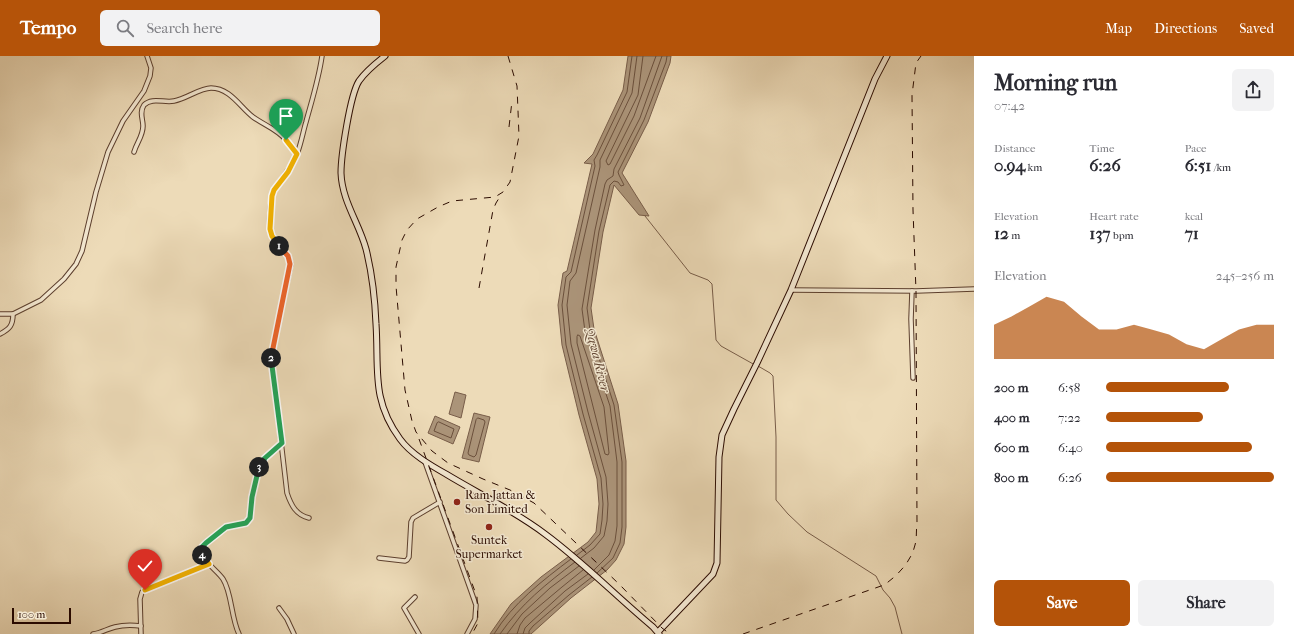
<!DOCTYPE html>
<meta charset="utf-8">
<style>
:root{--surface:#fff;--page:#f2f2f3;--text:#2b2b33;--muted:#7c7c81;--accent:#b45309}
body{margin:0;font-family:"IM FELL French Canon",serif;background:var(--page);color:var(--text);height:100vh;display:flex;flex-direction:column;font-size:15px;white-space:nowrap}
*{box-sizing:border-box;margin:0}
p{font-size:13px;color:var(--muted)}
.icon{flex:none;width:22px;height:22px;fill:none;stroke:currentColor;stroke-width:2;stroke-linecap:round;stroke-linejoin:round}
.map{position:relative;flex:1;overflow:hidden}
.panel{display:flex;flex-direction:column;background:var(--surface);width:320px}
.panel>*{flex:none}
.scale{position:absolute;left:12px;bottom:10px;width:59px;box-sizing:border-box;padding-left:4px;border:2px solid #2b0b00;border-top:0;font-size:11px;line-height:14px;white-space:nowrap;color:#2b0b00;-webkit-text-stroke:3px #f3e8d1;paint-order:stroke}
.pin{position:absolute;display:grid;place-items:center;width:34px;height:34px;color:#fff;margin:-41px -17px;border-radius:50% 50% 50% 0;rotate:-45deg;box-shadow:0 0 4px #0007}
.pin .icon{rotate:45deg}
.km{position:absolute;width:20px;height:20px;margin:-10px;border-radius:50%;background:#222;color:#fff;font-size:11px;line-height:20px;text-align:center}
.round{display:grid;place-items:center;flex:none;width:42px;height:42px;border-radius:6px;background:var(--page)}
.head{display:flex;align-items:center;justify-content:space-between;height:68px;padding:0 20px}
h1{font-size:22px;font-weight:700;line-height:30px}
.metrics{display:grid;grid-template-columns:repeat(3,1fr);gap:6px;height:68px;padding:4px 20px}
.metrics div{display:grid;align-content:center}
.metrics b{font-size:17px;font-weight:700}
.metrics small{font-size:11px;font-weight:400}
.metrics p{font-size:11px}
.chart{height:112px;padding:8px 20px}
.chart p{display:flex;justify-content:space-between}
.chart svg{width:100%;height:72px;margin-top:4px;fill:var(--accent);opacity:.7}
.primary-button{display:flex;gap:8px;margin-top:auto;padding:8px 20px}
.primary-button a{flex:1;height:46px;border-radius:6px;background:var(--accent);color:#fff;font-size:16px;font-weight:700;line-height:46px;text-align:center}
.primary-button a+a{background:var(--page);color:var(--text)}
ul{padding:0 20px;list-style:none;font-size:13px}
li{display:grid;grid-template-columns:64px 48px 1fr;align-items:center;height:30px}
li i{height:10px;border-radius:5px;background:var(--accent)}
header{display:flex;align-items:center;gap:24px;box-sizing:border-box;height:56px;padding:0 20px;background:var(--accent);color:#fff}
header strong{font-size:19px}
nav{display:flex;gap:22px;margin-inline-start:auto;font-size:14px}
.search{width:280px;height:36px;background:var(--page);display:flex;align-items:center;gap:10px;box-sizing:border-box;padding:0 14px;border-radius:6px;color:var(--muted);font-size:15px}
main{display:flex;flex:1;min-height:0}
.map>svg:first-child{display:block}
.water{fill:#ab9479;stroke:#785d49}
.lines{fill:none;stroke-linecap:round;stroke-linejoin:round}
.shore{stroke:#6b503c;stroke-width:1}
.stream{stroke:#785d49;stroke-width:1}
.street-casing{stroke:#5c3f2e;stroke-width:5.5}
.secondary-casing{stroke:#2b0b00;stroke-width:7}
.street{stroke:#f3e8d1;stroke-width:3.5}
.secondary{stroke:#f3e8d1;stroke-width:5}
.rail{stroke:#2b0b00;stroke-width:1;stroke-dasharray:7 7;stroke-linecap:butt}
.split-1-casing{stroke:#fff;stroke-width:8}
.split-2-casing{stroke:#fff;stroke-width:8}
.split-3-casing{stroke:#fff;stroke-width:8}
.split-4-casing{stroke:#fff;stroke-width:8}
.split-5-casing{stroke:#fff;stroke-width:8}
.split-1{stroke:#f5b400;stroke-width:5}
.split-2{stroke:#f0652b;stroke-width:5}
.split-3{stroke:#22a559;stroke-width:5}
.split-4{stroke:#22a559;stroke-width:5}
.split-5{stroke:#f5b400;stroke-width:5}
.poi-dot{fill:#8f2418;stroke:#f3e8d1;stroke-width:1.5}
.labels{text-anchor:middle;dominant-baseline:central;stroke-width:3;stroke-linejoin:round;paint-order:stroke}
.poi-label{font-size:12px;fill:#2b0b00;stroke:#f3e8d1;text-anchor:start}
.water-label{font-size:13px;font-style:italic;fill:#654936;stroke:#f3e8d1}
</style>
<header>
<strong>Tempo</strong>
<div class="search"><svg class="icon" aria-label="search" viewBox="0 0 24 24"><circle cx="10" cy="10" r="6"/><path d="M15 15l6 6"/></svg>Search here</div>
<nav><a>Map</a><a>Directions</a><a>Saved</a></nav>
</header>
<main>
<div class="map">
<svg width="974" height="578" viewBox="0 0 974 578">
<rect width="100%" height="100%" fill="#eddbb8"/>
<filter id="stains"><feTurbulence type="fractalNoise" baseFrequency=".005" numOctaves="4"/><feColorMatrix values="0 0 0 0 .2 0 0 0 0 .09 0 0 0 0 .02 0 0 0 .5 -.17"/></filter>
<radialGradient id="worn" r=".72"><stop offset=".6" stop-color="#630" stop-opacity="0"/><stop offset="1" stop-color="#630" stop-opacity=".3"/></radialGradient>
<g class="water">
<path d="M628,0H671L670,7L648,66L622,117L649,160L639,159L614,129L603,176L591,252L594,273L618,348L626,405V471L624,488L616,504L607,514L571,542L531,578H490L511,548L541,521L588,486L596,476L599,448L597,423L579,359L562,289L558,249L563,217L567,215L592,108L584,107L593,98L623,34Z"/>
<path d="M455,336L466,339L461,362L449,358Z"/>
<path d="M474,357L490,361L479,406L462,402Z"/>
<path d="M435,360L460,371L453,388L428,377Z"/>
</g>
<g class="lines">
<g class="shore">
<path d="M643,0L638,39L606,105L608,109L610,108L634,60L656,0"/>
<path d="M578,279L580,280L604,351L609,397L608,399L605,398L577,287V281Z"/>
<path d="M478,362L484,364L485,366L476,399L474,401L469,399L468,397L476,364Z"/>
<path d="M439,366L454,373L451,382L434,375L437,367Z"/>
<path d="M577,499L590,489L600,478L602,464L603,448L601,422L583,358L566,289L562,249L566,221L571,216L595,110L594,104L597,99L627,36L632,0"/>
<path d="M581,502L594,492L604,480L607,465L608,448L606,421L588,356L571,288L567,249L570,225L576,217L600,111V104L632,37L637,0"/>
<path d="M594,514L609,499L615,485L617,470V406L610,350L585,275L582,253L595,174L605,128L607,124L613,120L614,113L640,62L662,0"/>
<path d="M597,517L613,502L620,487L622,471V406L614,349L590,274L587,252L599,175L610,129L614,125L618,126L621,130L624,129L619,119L618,116L644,64L666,6L667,0"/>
<path d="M494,578C513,547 542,525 571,503"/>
<path d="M500,578C521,548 546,528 575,506"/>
<path d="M507,578L522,558L550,532L579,510"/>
<path d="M517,578L520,569L525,562L562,531L583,514"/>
<path d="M523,578L525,572L530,567L565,535L588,518"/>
<path d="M529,578V575L533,570L569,539L592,521"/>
</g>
<g class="stream">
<path d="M645,160L690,217L708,224L712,228L716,284L721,290L755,309"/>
<path d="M758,310L770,317L773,320L776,381V444L788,458L807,476L876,520L883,534L890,542L895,551L902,578"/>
</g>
<g class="street-casing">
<g id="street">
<path d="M134,96C137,86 143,80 143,70C143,63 139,56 144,49C152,41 164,47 174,45C186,43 200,32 211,32C230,32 240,51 253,61C264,69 277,73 286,84C290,88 293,94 297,99"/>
<path d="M791,234L916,235L974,233"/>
<path d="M912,235L911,263L913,322"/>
<path d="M0,258H13L41,244L64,223L76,208L82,195L96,136L108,96L123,65L144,35L150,20L151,12L147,0"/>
<path d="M0,278C10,273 13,269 13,258"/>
<path d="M425,406L476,549L475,563L467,578"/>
<path d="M309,462C296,459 291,449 287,437L271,299L291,208C288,193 271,186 270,171C269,163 270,142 274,135C281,122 291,112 297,98C301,88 303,76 306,66C312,44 319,22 322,0"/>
<path d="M379,502L405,505L407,504L409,501L411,466L413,462L440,446"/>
<path d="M415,541L404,552L419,578"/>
<path d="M279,552L287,563L294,578"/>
<path d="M93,578C101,577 107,573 115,571C123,569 132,569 141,570"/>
<path d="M141,578L140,543L142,536L149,531L177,522L209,508"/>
<path d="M239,578C231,562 232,537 223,523C218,515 200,503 201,494L205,487L226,471L245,467L250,462L252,441L259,410L265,402L282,387"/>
</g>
</g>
<g class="secondary-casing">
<g id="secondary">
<path d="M385,0C376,7 366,15 359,25C350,39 341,100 341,117C342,145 359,167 366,193C372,217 375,243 376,268C379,313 371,344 400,383C411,398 430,409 446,418C479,438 515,455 545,478C583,506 617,541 653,571L659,578"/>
<path d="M658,576L713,518L717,507L719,401L722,379L734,353L757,307L791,234L875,23L887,0"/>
</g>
</g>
<use href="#street" class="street"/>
<use href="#secondary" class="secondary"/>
<g class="rail">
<path d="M508,0L517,30L519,80L510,126L503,136L495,141L452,145L438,151L417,163L407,174L402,184L396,211V230L405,334L412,365L416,376L432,395L448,407L483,423L510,434L534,447L619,528L662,572L670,578"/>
<path d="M509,71L512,45"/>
<path d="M479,232L493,154L496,147L501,139"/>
<path d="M419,383L477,541L478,567L472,578"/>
<path d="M743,578L884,529C897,520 911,506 915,489C917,482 916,474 917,467L916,235L913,154L912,39L916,7L921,0"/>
</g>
</g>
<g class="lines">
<g class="split-1-casing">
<path id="split-1" d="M279,190L272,180L270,173L272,140L274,134L288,116L297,98L286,84"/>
</g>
<g class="split-2-casing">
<path id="split-2" d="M271,302L290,208L288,200L279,190"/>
</g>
<g class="split-3-casing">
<path id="split-3" d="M259,411L265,402L282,387L271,302"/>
</g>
<g class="split-4-casing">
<path id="split-4" d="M202,499L200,496L202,491L206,487L226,471L246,467L250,462L252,441L259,411"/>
</g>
<g class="split-5-casing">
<path id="split-5" d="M145,534L209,508L202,499"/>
</g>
<use href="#split-1" class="split-1"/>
<use href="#split-2" class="split-2"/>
<use href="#split-3" class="split-3"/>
<use href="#split-4" class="split-4"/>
<use href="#split-5" class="split-5"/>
</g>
<g class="poi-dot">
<circle cx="457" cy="446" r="4"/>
<circle cx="489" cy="471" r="4"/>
</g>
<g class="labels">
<g class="poi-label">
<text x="465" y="439">Ram Jattan &amp;<tspan x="465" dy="14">Son Limited</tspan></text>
<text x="489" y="484" text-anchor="middle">Suntek<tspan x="489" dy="14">Supermarket</tspan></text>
</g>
<g class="water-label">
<text transform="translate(598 304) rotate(76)">Qawa River</text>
</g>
</g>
<rect width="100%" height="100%" filter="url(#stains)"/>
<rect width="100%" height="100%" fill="url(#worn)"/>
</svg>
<div class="scale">100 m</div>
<div class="pin" style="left:286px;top:84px;background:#1e9e55"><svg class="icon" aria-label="arrive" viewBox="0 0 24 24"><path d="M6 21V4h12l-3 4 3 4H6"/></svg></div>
<div class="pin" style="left:145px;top:534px;background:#d93025"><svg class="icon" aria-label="check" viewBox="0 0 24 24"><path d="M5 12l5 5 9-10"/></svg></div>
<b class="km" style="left:279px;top:190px">1</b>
<b class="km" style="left:271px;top:302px">2</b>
<b class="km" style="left:259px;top:411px">3</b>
<b class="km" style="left:202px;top:499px">4</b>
</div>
<section class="panel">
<div class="head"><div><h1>Morning run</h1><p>07:42</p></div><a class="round"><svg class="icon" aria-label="share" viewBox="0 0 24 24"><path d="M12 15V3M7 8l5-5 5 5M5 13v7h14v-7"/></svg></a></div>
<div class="metrics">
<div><p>Distance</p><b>0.94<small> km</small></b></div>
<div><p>Time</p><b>6:26</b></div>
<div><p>Pace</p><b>6:51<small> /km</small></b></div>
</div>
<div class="metrics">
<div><p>Elevation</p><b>12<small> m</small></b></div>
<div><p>Heart rate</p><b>137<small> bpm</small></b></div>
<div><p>kcal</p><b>71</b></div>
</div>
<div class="chart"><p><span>Elevation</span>245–256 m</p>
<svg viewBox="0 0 160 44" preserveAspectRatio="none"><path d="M0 44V23L10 18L20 12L30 6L40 9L50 18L60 26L70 26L80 23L90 26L100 29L110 35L120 38L130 32L140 26L150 23L160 23V44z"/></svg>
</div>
<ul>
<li><b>200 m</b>6:58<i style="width:73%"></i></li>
<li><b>400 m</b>7:22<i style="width:58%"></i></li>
<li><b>600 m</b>6:40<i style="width:87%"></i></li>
<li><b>800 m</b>6:26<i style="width:100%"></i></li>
</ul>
<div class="primary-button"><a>Save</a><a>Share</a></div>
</section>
</main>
